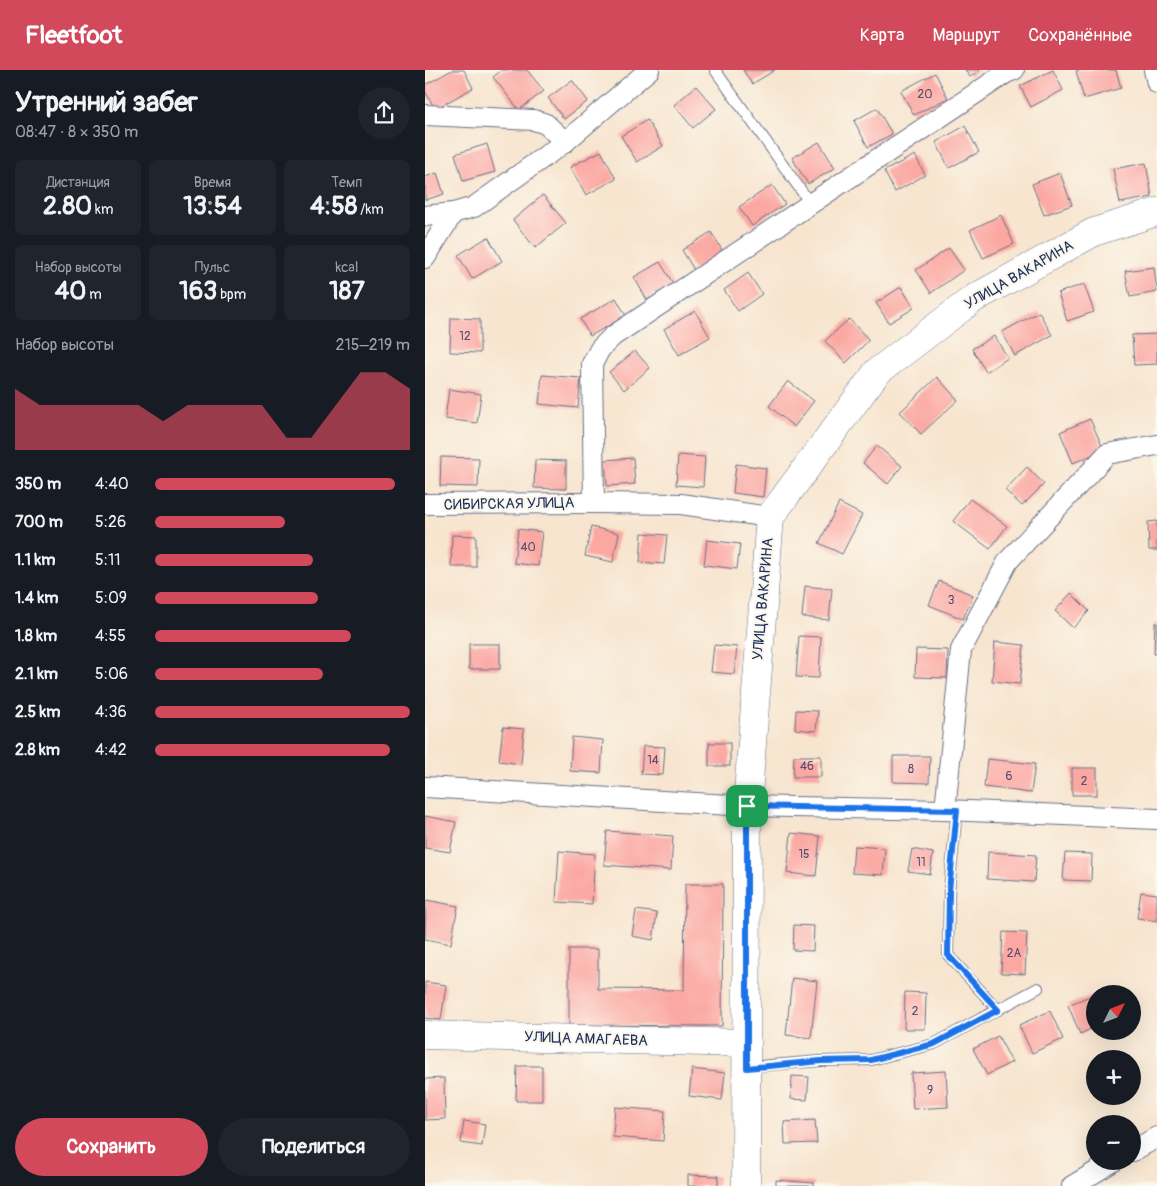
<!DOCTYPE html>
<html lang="ru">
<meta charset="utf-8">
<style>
:root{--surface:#171b24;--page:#20242c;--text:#f1f3f6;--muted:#9ea1a6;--accent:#d1495b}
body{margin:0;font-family:Pangolin,sans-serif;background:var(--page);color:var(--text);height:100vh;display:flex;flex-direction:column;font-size:19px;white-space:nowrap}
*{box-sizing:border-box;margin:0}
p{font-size:16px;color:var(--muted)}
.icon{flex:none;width:28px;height:28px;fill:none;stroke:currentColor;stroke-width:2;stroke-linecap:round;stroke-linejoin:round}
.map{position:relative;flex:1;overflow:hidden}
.drawer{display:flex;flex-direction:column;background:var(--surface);width:425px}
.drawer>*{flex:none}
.needle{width:32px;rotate:48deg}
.fabs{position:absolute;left:661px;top:915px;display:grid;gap:10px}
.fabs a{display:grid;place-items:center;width:55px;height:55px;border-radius:50%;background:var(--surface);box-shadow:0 5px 20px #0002;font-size:25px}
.pin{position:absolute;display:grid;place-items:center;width:42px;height:42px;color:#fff;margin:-21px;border-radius:10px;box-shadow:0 2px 8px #0006}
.round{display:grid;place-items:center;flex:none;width:52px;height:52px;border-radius:26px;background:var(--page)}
.head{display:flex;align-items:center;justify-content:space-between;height:85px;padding:0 15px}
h1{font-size:28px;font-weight:700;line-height:38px}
.stats{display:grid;grid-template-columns:repeat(3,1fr);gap:8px;height:85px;padding:5px 15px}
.stats div{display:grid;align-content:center;border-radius:8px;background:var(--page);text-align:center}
.stats b{font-size:25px;font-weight:700}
.stats small{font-size:14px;font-weight:400}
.stats p{font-size:14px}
.chart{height:140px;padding:10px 15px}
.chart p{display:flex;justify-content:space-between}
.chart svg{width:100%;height:90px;margin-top:5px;fill:var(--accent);opacity:.7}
.action{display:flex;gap:10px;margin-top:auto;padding:10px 15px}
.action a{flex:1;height:58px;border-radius:30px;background:var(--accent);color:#fff;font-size:20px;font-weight:700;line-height:58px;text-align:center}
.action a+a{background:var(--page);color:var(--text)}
ul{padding:0 15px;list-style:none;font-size:16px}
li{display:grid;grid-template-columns:80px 60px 1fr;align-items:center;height:38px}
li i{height:12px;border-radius:6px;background:var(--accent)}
header{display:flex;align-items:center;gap:30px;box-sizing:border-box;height:70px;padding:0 25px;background:var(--accent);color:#fff}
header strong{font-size:24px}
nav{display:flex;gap:28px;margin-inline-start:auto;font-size:18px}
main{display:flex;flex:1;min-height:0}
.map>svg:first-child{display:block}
.building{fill:#fba8a3}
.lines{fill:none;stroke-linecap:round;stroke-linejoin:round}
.lane-casing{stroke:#686f86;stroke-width:12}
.street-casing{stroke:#686f86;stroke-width:22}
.secondary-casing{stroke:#686f86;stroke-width:29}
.lane{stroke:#fff;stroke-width:10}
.street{stroke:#fff;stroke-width:20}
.secondary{stroke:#fff;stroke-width:28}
.route-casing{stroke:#fff;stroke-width:10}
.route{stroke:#1a73e8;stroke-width:6}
.labels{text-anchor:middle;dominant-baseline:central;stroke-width:4.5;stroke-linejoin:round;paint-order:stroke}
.number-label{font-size:12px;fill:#534d6f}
.street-label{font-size:15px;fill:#1b2f5e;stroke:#fbf7ec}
</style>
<header>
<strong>Fleetfoot</strong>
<nav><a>Карта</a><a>Маршрут</a><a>Сохранённые</a></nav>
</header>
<main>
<section class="drawer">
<div class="head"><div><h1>Утренний забег</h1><p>08:47 · 8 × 350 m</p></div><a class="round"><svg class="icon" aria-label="share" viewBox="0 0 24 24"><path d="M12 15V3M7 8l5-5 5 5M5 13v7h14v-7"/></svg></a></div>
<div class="stats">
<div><p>Дистанция</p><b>2.80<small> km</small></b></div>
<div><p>Время</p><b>13:54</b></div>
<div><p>Темп</p><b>4:58<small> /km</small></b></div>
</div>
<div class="stats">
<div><p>Набор высоты</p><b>40<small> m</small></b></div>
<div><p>Пульс</p><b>163<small> bpm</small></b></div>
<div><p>kcal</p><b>187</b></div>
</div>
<div class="chart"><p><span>Набор высоты</span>215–219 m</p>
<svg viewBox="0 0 160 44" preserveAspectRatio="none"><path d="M0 44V14L10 22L20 22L30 22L40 22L50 22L60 30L70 22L80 22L90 22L100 22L110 38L120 38L130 22L140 6L150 6L160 14V44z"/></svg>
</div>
<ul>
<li><b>350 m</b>4:40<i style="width:94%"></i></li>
<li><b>700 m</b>5:26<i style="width:51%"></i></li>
<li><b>1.1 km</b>5:11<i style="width:62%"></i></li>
<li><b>1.4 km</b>5:09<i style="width:64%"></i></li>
<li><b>1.8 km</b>4:55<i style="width:77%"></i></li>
<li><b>2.1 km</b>5:06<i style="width:66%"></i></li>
<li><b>2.5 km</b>4:36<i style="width:100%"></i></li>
<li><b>2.8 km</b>4:42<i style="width:92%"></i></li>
</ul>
<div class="action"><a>Сохранить</a><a>Поделиться</a></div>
</section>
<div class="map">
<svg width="732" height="1116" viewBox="0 0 732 1116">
<rect width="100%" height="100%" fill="#fbf7ec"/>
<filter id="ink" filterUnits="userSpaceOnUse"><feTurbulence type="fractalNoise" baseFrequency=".02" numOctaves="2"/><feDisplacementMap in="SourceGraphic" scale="10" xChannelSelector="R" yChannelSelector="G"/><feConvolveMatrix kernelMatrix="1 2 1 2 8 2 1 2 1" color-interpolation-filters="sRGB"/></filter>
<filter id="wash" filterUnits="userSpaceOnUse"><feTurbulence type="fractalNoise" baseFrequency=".0096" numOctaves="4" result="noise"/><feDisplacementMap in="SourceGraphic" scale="20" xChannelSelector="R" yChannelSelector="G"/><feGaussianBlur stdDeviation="1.12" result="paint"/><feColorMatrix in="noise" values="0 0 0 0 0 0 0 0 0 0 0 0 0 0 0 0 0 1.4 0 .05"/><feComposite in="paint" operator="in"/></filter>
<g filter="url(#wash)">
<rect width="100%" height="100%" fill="#f7e5cf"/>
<g id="blocks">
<g class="building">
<path d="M27,0H39L48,18L10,39L0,21V15Z"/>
<path d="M77,0H102L119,21L94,40L68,7Z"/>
<path d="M318,0H350L327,14Z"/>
<path d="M540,0H555L545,7Z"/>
<path d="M628,0L638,20L606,37L595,16Z"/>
<path d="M654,0H691L696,18L659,29L651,1Z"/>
<path d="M510,3L523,28L489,45L476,21Z"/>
<path d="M147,10L163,31L139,49L123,28Z"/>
<path d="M271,16L291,39L268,58L249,35Z"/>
<path d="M452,38L467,64L443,77L429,51Z"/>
<path d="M222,50L238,76L212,92L196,66Z"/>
<path d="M540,56L554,82L524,98L511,72Z"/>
<path d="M394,72L410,98L383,114L367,88Z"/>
<path d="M62,74L70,102L38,111L30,84Z"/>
<path d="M176,81L191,109L161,125L145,97Z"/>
<path d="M490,85L500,105L470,122L459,101Z"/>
<path d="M721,93L727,127L695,133L688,99Z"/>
<path d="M12,103L19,124L0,130V107Z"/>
<path d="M635,103L647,135L619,145L607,114Z"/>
<path d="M347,115L360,134L327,156L314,137Z"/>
<path d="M118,125L141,153L110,178L88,150Z"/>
<path d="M576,145L589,174L558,188L545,160Z"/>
<path d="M286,162L300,185L271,203L257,180Z"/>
<path d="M63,167L77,191L47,209L33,185Z"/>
<path d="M524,178L539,200L506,223L491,200Z"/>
<path d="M235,192L249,215L222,230L209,207Z"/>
<path d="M729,197L732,222L705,227L700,201Z"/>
<path d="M323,203L337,224L313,241L299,220Z"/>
<path d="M659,214L669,242L642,251L633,223Z"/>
<path d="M476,217L489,238L464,253L451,233Z"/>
<path d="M191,228L201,246L165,266L155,249Z"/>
<path d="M270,241L285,267L254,285L239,259Z"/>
<path d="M614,242L627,265L590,286L577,262Z"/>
<path d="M26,248L55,249V283L25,282Z"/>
<path d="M424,249L444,270L421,293L400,271Z"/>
<path d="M732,264V294L709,295L707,265Z"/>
<path d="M569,266L583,288L561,302L547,279Z"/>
<path d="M210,281L225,298L199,320L184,302Z"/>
<path d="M117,305L156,308L153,338L114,334Z"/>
<path d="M512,307L533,330L496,364L475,342Z"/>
<path d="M363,311L389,331L369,357L344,336Z"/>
<path d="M24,319L56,324L52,353L20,349Z"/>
<path d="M665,349L679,380L648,393L635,362Z"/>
<path d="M452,376L477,396L463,414L438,393Z"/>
<path d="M253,385L280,387L278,417L251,415Z"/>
<path d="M16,387L54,388L53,417L15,416Z"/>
<path d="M208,388L210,414L182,416L180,390Z"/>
<path d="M110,390L141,391V419L109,418Z"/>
<path d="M311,394L341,398L338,427L308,423Z"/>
<path d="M602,397L619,414L597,436L580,420Z"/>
<path d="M545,429L582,456L565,479L528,451Z"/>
<path d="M414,433L437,445L417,484L394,473Z"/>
<path d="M732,451V480H724L723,452Z"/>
<path d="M166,457L194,463L188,492L160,486Z"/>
<path d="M93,459L117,462L113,496L89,493Z"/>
<path d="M217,463L242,465L239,494L215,492Z"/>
<path d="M27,465L51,466V497H26Z"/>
<path d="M282,470L315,474L312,499L279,495Z"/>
<path d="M514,511L548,525L538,549L504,535Z"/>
<path d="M380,516L407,519L404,550L377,547Z"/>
<path d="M646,523L664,541L648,558L630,541Z"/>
<path d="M730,553H732V584H729Z"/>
<path d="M374,566L396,567L394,608L371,607Z"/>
<path d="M570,572L599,575L595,614L567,611Z"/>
<rect x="44" y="574" width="31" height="25"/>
<path d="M289,575L312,577L309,604L286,602Z"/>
<path d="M491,579L523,580L522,608L490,607Z"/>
<path d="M371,640L393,641L391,661L370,659Z"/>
<path d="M78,657L99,659L96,694L74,691Z"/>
<path d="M147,667L178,670L176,703L145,701Z"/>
<rect x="284" y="673" width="21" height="23"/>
<path d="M218,676L240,677L238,705L216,704Z"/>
<path d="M369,686H396V707H368Z"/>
<path d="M468,686H505L504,713L468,712Z"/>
<path d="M562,689L610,694L606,723L559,717Z"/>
<rect x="647" y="698" width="25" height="27"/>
<path d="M0,746L31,752L25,782L0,778Z"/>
<path d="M182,761L248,766L246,800L179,795Z"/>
<path d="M366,763L395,766L391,806L362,803Z"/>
<path d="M429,776L460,778L458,805L427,803Z"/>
<path d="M487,779L508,783L505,804L483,801Z"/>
<path d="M134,781L170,784L167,834L131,832Z"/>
<path d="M563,782L611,785L609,812L562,809Z"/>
<path d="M640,783L667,784L666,811L638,810Z"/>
<path d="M260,814H298L297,956L144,955V879H173V919L259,920Z"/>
<path d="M716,822L732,824V851L712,848Z"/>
<path d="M1,830L33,836L26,874L0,869Z"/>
<path d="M211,840L232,843L228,870L207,866Z"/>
<path d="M369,855L389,856L388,881L368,880Z"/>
<path d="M578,862L602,863L600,904L576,903Z"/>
<path d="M367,908L392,911L386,968L361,965Z"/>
<path d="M0,912L21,915L16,950L0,948Z"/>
<path d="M480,922L501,923L500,959H479Z"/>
<path d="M670,924V957L655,964L643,935Z"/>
<path d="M625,941L638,969L607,983L594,955Z"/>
<path d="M573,966L587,992L562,1005L548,979Z"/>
<path d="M92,996H117V1031H91Z"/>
<path d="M267,999L300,1003L297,1030L264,1026Z"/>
<path d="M521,1001L523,1037L488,1039L486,1003Z"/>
<path d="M367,1006L384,1007L382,1030L366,1029Z"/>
<path d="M19,1008L20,1049L0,1050V1009Z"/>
<path d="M190,1037L240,1041L238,1071L188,1067Z"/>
<path d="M390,1050L392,1073L360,1074L359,1052Z"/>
<path d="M39,1051L60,1054L57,1076L36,1073Z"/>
<path d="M263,1105L293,1106V1116H263Z"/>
<path d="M351,1110L389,1113V1116H351Z"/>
</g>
</g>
</g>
<g filter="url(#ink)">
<use href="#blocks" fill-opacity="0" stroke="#686f86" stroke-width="1"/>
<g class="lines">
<g class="lane-casing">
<g id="lane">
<path d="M290,0L385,133"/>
<path d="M532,740L524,821L523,885L573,940"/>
<path d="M323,997L395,991L446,990L509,974L613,918"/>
</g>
</g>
<g class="street-casing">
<g id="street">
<path d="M729,0L732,13"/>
<path d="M0,45L109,50L121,54L140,72"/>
<path d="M0,146L28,143"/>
<path d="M0,188L28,143L49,137L140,72L224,0"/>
<path d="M0,434L169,433"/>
<path d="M345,447L256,434L169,433L167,294L175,279L188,266L581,3L589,0"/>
<path d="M0,717L322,736L520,740L732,749"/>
<path d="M520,740L536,580L583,491L682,384L732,375"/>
<path d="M708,1081L732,1067"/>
<path d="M647,1116L689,1091"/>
</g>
</g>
<g class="secondary-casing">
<g id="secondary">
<path d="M0,965L322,973"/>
<path d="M321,1116L322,736L345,447L452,302L548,229L669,162L732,142"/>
</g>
</g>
<use href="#lane" class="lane"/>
<use href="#street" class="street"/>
<use href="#secondary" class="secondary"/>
</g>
</g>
<g class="lines" filter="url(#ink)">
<g class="route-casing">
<path id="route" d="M322,736L532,740L524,821L523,885L573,940L509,974L446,990L396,991L322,998Z"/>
</g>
<use href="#route" class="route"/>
</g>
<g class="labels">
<g class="number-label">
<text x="500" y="24">20</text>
<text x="40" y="266">12</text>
<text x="103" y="477">40</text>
<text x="526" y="530">3</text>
<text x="228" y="690">14</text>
<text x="382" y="696">46</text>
<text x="486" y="699">8</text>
<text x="584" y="706">6</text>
<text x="659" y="711">2</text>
<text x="379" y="784">15</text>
<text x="496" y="792">11</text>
<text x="589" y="883">2А</text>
<text x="490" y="941">2</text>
<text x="505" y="1020">9</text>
</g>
<g class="street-label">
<text transform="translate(594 205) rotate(-30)">УЛИЦА ВАКАРИНА</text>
<text transform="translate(84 434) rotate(-1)">СИБИРСКАЯ УЛИЦА</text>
<text transform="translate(338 529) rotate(-85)">УЛИЦА ВАКАРИНА</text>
<text transform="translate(161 969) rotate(2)">УЛИЦА АМАГАЕВА</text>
</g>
</g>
</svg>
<div class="fabs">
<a><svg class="needle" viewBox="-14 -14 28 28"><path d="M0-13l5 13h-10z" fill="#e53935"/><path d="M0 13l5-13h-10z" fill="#9ea1a6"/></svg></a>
<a>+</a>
<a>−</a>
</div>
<div class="pin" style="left:322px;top:736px;background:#1e9e55"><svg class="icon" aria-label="arrive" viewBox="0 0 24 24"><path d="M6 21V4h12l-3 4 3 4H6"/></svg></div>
</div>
</main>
